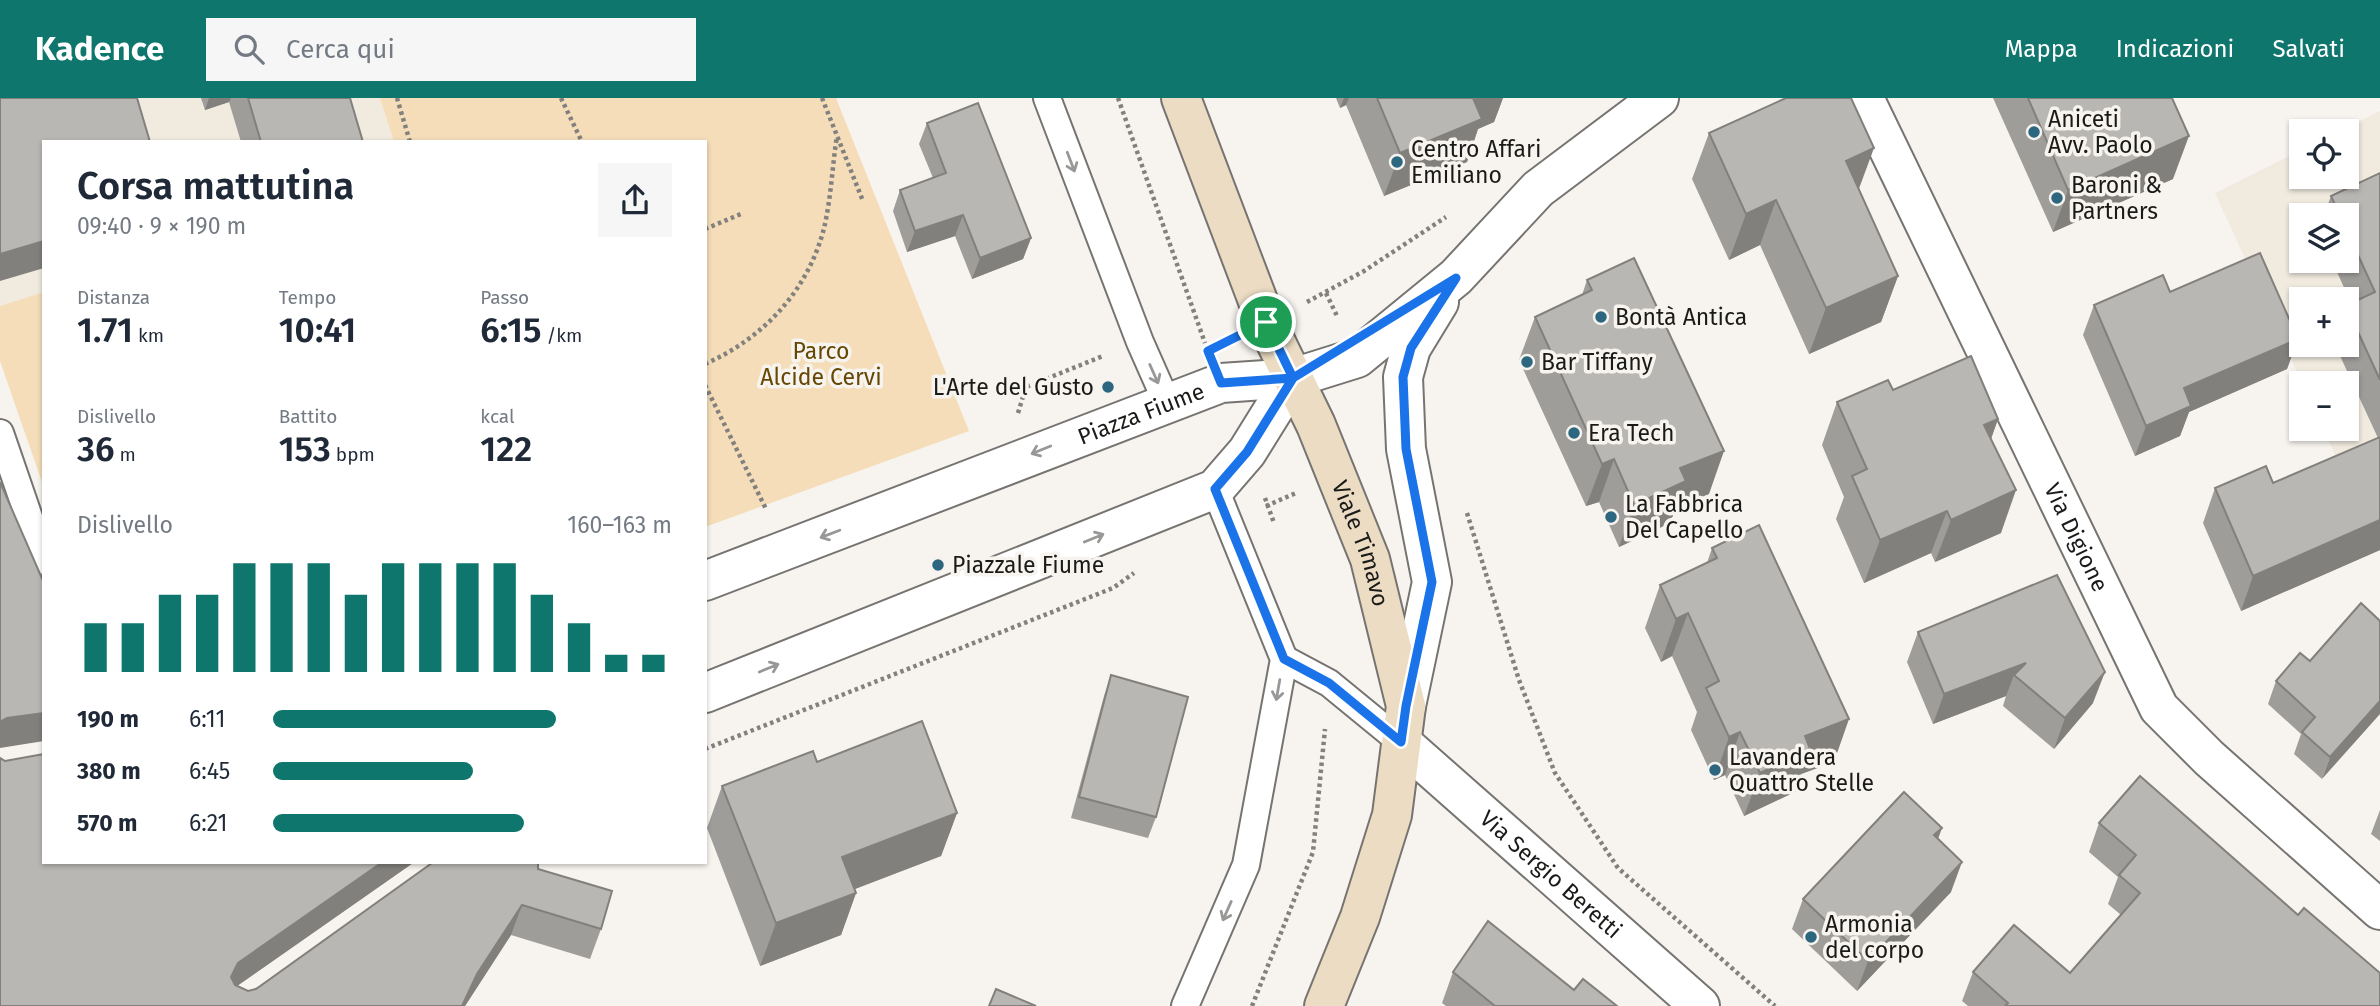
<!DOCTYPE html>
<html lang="it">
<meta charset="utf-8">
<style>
:root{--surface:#fff;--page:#f6f6f7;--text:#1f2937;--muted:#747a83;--accent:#0f766e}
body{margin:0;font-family:"Fira Sans",sans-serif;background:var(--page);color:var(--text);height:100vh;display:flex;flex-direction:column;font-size:26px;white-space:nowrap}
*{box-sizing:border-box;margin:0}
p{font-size:23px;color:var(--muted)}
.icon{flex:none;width:38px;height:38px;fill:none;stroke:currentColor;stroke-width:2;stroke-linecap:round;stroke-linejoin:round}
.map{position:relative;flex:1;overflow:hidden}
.sheet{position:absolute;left:42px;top:42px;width:665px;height:724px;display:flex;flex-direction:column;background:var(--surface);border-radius:0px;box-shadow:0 2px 5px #0004}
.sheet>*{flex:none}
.fabs{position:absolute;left:2289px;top:21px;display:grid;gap:14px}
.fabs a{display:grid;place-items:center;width:70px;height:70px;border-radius:0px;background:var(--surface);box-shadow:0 2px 5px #0004;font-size:35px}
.pin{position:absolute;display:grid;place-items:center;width:60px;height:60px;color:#fff;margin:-30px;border:4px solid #fff;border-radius:50%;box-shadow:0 2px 7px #0007}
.round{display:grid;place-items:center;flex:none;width:74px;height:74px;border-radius:0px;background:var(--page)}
.summary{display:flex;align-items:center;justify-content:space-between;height:119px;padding:0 35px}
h1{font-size:38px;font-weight:600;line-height:52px}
.metrics{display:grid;grid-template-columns:repeat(3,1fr);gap:10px;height:119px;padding:7px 35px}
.metrics div{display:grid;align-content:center}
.metrics b{font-size:35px;font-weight:600}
.metrics small{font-size:19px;font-weight:400}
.metrics p{font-size:19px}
.chart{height:196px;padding:14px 35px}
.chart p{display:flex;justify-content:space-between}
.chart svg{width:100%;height:126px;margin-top:7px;stroke:var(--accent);stroke-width:6}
ul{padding:0 35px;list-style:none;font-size:23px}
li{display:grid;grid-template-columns:112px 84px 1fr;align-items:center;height:52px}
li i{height:18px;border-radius:9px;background:var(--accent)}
header{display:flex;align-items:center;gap:42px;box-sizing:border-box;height:98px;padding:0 35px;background:var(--accent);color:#fff}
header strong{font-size:33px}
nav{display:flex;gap:38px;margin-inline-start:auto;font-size:24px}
.search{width:490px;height:63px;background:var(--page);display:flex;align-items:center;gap:18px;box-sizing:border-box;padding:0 24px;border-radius:0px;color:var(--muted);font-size:26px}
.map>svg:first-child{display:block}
.built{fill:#f0eadf;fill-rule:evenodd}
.green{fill:#f4ddb8}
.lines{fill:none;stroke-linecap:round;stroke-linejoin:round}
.service-casing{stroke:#767470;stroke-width:30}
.minor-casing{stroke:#767470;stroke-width:42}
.tertiary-casing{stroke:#767470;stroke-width:42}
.secondary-casing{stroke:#767470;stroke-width:42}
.path{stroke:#83817e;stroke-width:4.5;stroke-dasharray:3.5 3.5;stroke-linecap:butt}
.service{stroke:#fff;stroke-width:26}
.minor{stroke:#fff;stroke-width:38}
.tertiary{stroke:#fff;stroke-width:38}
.secondary{stroke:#ebdcc3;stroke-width:38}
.wall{fill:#9f9d9a}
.shaded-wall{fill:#82807d}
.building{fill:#b9b7b3;stroke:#82807d;stroke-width:2}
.oneway{stroke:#989897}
.route-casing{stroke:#fff;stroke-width:14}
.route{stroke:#1a73e8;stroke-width:9}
.poi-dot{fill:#2c667f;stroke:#f7f4f0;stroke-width:2.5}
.labels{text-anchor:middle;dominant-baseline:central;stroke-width:7;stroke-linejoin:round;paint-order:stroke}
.poi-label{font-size:23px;fill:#1a1a18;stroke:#f7f4f0;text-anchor:start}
.park-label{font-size:23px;fill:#664704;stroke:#f7f4f0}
.street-label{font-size:23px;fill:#1a1a18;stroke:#f7f4f0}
</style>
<header>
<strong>Kadence</strong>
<div class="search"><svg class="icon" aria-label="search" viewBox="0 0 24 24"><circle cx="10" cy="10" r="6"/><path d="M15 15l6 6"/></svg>Cerca qui</div>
<nav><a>Mappa</a><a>Indicazioni</a><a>Salvati</a></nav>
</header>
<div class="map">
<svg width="2380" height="908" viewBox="0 0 2380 908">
<rect width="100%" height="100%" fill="#f7f4f0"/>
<g class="built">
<path d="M38,0H380L394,44H44V194L0,208V27Z"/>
<path d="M2380,13V454L2323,331H2347V285H2302L2215,95L2301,52V79H2347V33H2339ZM2301,117H2347V163H2301ZM2301,201H2347V247H2301Z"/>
</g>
<g class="green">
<path d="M380,0H836L969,333L705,429V44H394Z"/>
<path d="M44,194V390L0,263V208Z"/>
</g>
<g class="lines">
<g class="service-casing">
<g id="service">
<path d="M1047,0L1140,244L1167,305"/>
<path d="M0,335L44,463"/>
<path d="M1284,561L1329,585L1401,644"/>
<path d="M1185,908L1246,767L1284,561L1215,391"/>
</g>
</g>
<g class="minor-casing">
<g id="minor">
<path id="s1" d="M1864,0L2159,610L2209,660L2380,812"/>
<path id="s2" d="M705,483L1221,285L1293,280"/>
<path d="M705,595L1215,391L1247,354L1293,280"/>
<path id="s3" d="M1401,644L1700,908"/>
</g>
</g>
<g class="tertiary-casing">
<g id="tertiary">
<path d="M1293,280L1357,260L1456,179L1538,91L1659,0"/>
<path d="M1406,608L1432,484L1406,351L1403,279L1411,250L1439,204"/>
</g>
</g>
<g class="secondary-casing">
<g id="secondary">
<path id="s4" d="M1181,0L1266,224L1316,327L1370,461L1406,608L1392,717L1360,819L1324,908"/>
</g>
</g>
<g class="path">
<path d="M397,0L410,44"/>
<path d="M561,0L582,44"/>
<path d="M822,0L863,103"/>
<path d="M1118,0L1205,245"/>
<path d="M705,131L741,116"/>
<path d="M1326,195L1337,218"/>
<path d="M1307,204L1364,173L1446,119"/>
<path d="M705,266C762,241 806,195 823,134C831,104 832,69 837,38"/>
<path d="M705,287L766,411"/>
<path d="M1018,315L1026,289L1103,258"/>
<path d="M1265,400L1274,425"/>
<path d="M1266,408L1296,395"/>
<path d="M1467,415L1519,582L1555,675L1618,770L1775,908"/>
<path d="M705,651L1113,490L1134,475"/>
<path d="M1252,908L1313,754L1325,631"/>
</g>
<use href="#service" class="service"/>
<use href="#minor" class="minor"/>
<use href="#tertiary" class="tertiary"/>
<use href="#secondary" class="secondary"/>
</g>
<g class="wall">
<path d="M201,0H350L363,44H241L229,4L205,12Z"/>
<path d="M1336,0H1503L1494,24L1478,31L1467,64L1384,98L1346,7L1340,10Z"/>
<path d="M1993,0H2172L2173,81L2053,134Z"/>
<path d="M927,25L1031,140L1023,161L972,181L955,138L907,154L893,113L900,92L933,80L919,46Z"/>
<path d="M1709,35L1859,91L1898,178L1881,224L1809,256L1760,147L1729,162L1692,81Z"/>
<path d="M2380,75V452L2241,513L2203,425L2215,390L2273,385L2378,340L2335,247H2347V207L2351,205L2332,163H2347V117H2324L2331,98Z"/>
<path d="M1587,182L1709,396L1676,409L1670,425L1619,449L1599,404L1586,408L1519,262L1535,219L1582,197Z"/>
<path d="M2170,194L2298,241L2287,271L2189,314L2180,338L2135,358L2083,237L2094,207Z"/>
<path d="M1893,292L1998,321L1991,341L2001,435L1935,464L1931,455L1864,485L1836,421L1844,399L1822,347L1837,304Z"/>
<path d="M1712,450L1834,664L1801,676L1795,694L1744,718L1725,677L1714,682L1691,632L1697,614L1672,558L1661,564L1645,530L1660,487L1707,465Z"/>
<path d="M2380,523L2322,681L2294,656L2301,636L2268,606L2276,583Z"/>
<path d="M1918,534L2093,605L2054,651L2003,608L2006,598L1933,626L1907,564Z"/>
<path d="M1111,577L1156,719L1148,740L1071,720L1104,598Z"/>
<path d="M5,663L413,765L237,888L248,893L538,771L601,831L590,861L511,837L465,908H0Z"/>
<path d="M817,664L957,715L941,758L855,791L856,795L841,837L760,868L707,730L722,688Z"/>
<path d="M2380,712V743L2371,736Z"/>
<path d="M2099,725L2380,908H1968L1962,903L1973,874L2070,875L2121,817L2108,806L2118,779L2089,754Z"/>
<path d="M1938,741L1951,794L1857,893L1792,831L1803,801Z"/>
<path d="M1453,874L1574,892L1617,908H1446L1442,905Z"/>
</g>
<g class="shaded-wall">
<path d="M209,0H231L229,4L205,12Z"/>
<path d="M1344,0H1349L1346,7L1340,10Z"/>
<path d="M1471,0H1503L1494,24L1478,31L1467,64L1384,98L1400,55Z"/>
<path d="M2189,38L2173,81L2053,134L2068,92Z"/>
<path d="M1874,50L1857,96L1846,63Z"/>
<path d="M1776,102L1760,147L1729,162L1746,116Z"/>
<path d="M963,117L955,138L907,154L915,133Z"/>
<path d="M1031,140L1023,161L972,181L980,160Z"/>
<path d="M44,143V170L0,183V156Z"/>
<path d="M1898,178L1881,224L1809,256L1826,210Z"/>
<path d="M2298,241L2287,271L2189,314L2180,338L2135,358L2146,328L2184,290Z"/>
<path d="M1998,321L1983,363L1984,327Z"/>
<path d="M1724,353L1709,396L1676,409L1670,425L1619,449L1634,407L1680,370Z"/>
<path d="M1614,361L1599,404L1586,408L1602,366Z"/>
<path d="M2016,392L2001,435L1935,464L1951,422Z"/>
<path d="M1947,413L1931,455L1864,485L1880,442Z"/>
<path d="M2380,422V452L2241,513L2253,478Z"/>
<path d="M1688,515L1672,558L1661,564L1676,521Z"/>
<path d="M2026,565L2014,577L2006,598L1933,626L1944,596Z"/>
<path d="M2105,574L2093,605L2054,651L2065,620Z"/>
<path d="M2380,603V616L2322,681L2330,659Z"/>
<path d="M44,615V643L0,650V624L7,620Z"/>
<path d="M1849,621L1834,664L1801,676L1795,694L1744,718L1760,675L1805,638Z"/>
<path d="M1740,634L1725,677L1714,682L1729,639Z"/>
<path d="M957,715L941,758L826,802L842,759Z"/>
<path d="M1942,730L1931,760L1934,737Z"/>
<path d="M1962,764L1951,794L1857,893L1868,863Z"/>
<path d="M381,765H413L227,895L231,879L238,865Z"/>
<path d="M856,795L841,837L760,868L776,825Z"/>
<path d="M522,807L511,837L465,908H462L477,876Z"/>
</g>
<g class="building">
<path d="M0,0H137L150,44H44V143L0,156Z"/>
<path d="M248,0H350L363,44H261Z"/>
<path d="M1377,0H1473L1482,21L1400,55Z"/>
<path d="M1786,0H1851L1874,50L1846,63L1898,178L1826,210L1776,102L1746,116L1709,35Z"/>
<path d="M2028,0H2172L2189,38L2068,92Z"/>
<path d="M978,5L1031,140L980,160L963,117L915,133L900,92L946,75L927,25Z"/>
<path d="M2380,75V282L2347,210V207L2375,194L2347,133V117H2340L2331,98Z"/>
<path d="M2260,155L2298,241L2184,290L2191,308L2146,328L2094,207L2163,177L2170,194Z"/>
<path d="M1634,160L1724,353L1680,370L1686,383L1634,407L1614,361L1602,366L1535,219L1592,192L1587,182Z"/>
<path d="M1971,258L1998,321L1984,327L2016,392L1951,422L1947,413L1880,442L1852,378L1867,371L1837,304L1888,282L1893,292Z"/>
<path d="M2380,339V422L2253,478L2215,390L2266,368L2273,385Z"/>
<path d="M0,384L44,485V615L7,620L0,624Z"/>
<path d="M1759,427L1849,621L1805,638L1810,651L1760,675L1740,634L1729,639L1706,590L1719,583L1688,515L1676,521L1660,487L1717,460L1712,450Z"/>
<path d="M2057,477L2105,574L2065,620L2014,577L2026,565L1944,596L1918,534Z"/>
<path d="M2361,505L2380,523V603L2330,659L2302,634L2315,619L2276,583L2300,555L2310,563Z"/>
<path d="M1111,577L1188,599L1156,719L1079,699Z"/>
<path d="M922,623L957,715L842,759L856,795L776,825L722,688L813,653L817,664Z"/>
<path d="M44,656V765H381L238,865L231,879L235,887L248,893L256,891L432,765H538V771L612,793L601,831L522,807L477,876L462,908H0V660L5,663Z"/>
<path d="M2140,678L2298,817L2304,810L2380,875V908H2005L2008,905L1973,874L2014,827L2070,875L2140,795L2119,777L2136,757L2099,725Z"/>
<path d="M1904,694L1942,730L1934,737L1962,764L1868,863L1803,801Z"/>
<path d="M1488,823L1574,892L1583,881L1617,908H1495L1453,874Z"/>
<path d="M996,891L1036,908H989Z"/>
</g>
<defs><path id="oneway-shaft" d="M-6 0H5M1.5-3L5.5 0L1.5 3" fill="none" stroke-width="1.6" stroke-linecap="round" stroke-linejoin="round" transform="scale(1.75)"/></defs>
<g class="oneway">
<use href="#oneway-shaft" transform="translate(1071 64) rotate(69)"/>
<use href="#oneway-shaft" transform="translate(1154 276) rotate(66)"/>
<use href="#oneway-shaft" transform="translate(1041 352) rotate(158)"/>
<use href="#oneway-shaft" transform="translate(830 436) rotate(159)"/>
<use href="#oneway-shaft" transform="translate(1094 440) rotate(-22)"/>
<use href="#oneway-shaft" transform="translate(769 570) rotate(-22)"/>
<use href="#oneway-shaft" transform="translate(1278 592) rotate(100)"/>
<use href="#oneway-shaft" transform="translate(1227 813) rotate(114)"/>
</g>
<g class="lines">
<g class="route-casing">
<path id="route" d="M1266,224L1208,253L1221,285L1293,280L1247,354L1215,391L1284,561L1329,585L1401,644L1406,608L1432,484L1406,351L1403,279L1411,250L1456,180L1293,280L1266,224"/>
</g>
<use href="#route" class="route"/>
</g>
<g class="poi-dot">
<circle cx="2034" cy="34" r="7"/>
<circle cx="1397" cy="64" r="7"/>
<circle cx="2057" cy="100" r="7"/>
<circle cx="1601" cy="219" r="7"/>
<circle cx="1527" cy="264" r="7"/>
<circle cx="1108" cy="289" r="7"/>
<circle cx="1574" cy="335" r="7"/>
<circle cx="1611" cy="419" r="7"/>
<circle cx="938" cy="467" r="7"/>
<circle cx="1715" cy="672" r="7"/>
<circle cx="1811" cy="839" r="7"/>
</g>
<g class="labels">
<g class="poi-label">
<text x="2048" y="21">Aniceti<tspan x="2048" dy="26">Avv. Paolo</tspan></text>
<text x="1411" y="51">Centro Affari<tspan x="1411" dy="26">Emiliano</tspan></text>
<text x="2071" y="87">Baroni &amp;<tspan x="2071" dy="26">Partners</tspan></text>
<text x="1615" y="219">Bontà Antica</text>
<text x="1541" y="264">Bar Tiffany</text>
<text x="1094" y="289" text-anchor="end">L'Arte del Gusto</text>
<text x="1588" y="335">Era Tech</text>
<text x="1625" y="406">La Fabbrica<tspan x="1625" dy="26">Del Capello</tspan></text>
<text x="952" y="467">Piazzale Fiume</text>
<text x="1729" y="659">Lavandera<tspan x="1729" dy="26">Quattro Stelle</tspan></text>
<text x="1825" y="826">Armonia<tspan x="1825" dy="26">del corpo</tspan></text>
</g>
<g class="park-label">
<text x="821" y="253">Parco<tspan x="821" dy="26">Alcide Cervi</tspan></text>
</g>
<g class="street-label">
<text stroke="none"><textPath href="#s2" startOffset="467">Piazza Fiume</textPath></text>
<text stroke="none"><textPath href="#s1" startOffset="488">Via Digione</textPath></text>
<text stroke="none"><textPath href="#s4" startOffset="481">Viale Timavo</textPath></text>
<text stroke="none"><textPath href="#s3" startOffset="200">Via Sergio Beretti</textPath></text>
</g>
</g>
</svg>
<div class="fabs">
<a><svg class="icon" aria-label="locate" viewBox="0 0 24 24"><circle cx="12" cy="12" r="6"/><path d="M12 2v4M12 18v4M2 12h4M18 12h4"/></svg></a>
<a><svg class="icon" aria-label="layers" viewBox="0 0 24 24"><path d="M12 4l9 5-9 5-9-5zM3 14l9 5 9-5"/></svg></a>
<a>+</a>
<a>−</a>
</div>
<div class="pin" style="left:1266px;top:224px;background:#1e9e55"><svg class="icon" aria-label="arrive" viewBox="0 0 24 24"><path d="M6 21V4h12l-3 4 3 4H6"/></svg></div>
<section class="sheet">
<div class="summary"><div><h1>Corsa mattutina</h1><p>09:40 · 9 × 190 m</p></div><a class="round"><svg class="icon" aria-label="share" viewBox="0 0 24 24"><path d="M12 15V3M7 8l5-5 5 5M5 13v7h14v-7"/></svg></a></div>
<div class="metrics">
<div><p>Distanza</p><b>1.71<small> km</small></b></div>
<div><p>Tempo</p><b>10:41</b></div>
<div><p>Passo</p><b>6:15<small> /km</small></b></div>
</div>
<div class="metrics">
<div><p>Dislivello</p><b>36<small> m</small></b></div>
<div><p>Battito</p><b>153<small> bpm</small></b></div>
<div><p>kcal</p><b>122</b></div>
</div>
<div class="chart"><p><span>Dislivello</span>160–163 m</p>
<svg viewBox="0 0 160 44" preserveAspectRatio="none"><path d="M5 44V27M15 44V27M25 44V17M35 44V17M45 44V6M55 44V6M65 44V6M75 44V17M85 44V6M95 44V6M105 44V6M115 44V6M125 44V17M135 44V27M145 44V38M155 44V38"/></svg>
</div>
<ul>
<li><b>190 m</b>6:11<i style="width:71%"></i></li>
<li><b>380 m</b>6:45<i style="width:50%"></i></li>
<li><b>570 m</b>6:21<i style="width:63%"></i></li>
</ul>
</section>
</div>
